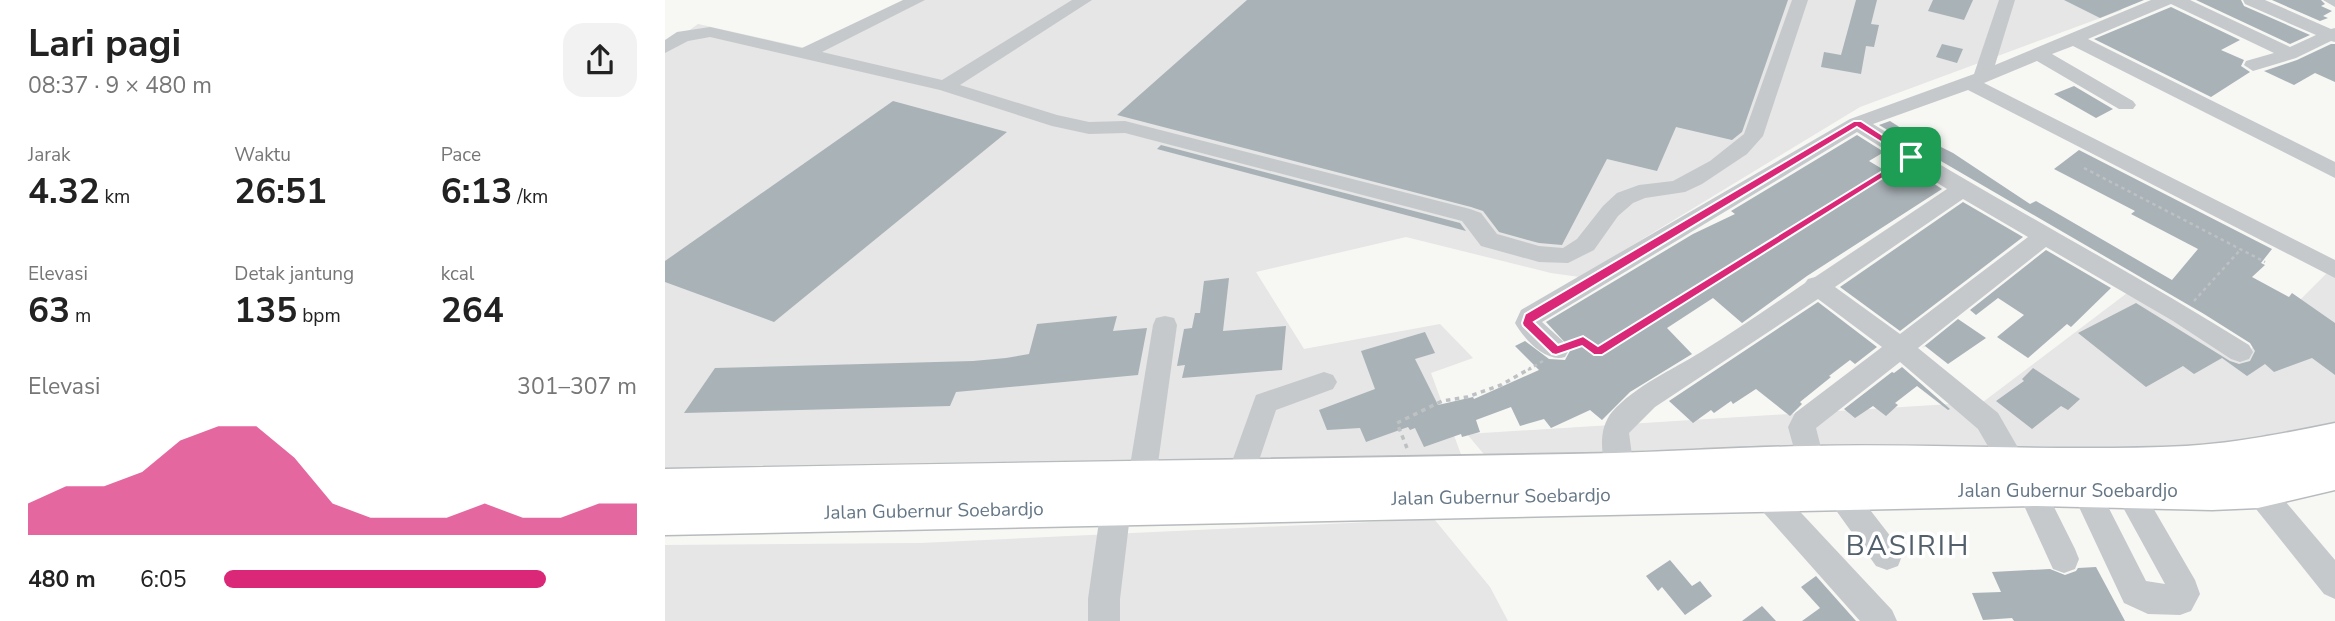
<!DOCTYPE html>
<html lang="id">
<meta charset="utf-8">
<style>
:root{--surface:#fff;--page:#f2f2f2;--text:#222;--muted:#767676;--accent:#db2777}
body{margin:0;font-family:"Nunito Sans",sans-serif;background:var(--page);color:var(--text);height:100vh;display:flex;flex-direction:column;font-size:26px;white-space:nowrap}
*{box-sizing:border-box;margin:0}
p{font-size:23px;color:var(--muted)}
.icon{flex:none;width:38px;height:38px;fill:none;stroke:currentColor;stroke-width:2;stroke-linecap:round;stroke-linejoin:round}
.map{position:relative;flex:1;overflow:hidden}
.panel{display:flex;flex-direction:column;background:var(--surface);width:665px}
.panel>*{flex:none}
.pin{position:absolute;display:grid;place-items:center;width:60px;height:60px;color:#fff;margin:-30px;border-radius:14px;box-shadow:0 4px 10px #0006}
.round{display:grid;place-items:center;flex:none;width:74px;height:74px;border-radius:21px;background:var(--page)}
.overview{display:flex;align-items:center;justify-content:space-between;height:119px;padding:0 28px}
h1{font-size:38px;font-weight:700;line-height:52px}
.figures{display:grid;grid-template-columns:repeat(3,1fr);gap:10px;height:119px;padding:7px 28px}
.figures div{display:grid;align-content:center}
.figures b{font-size:35px;font-weight:700}
.figures small{font-size:19px;font-weight:400}
.figures p{font-size:19px}
.chart{height:196px;padding:14px 28px}
.chart p{display:flex;justify-content:space-between}
.chart svg{width:100%;height:126px;margin-top:7px;fill:var(--accent);opacity:.7}
ul{padding:0 28px;list-style:none;font-size:23px}
li{display:grid;grid-template-columns:112px 84px 1fr;align-items:center;height:52px}
li i{height:18px;border-radius:9px;background:var(--accent)}
main{display:flex;flex:1;min-height:0}
.map>svg:first-child{display:block}
.built{fill:#e5e6e5}
.building{fill:#a9b2b7}
.lines{fill:none;stroke-linecap:round;stroke-linejoin:round}
.highway-casing{stroke:#b7bbbe;stroke-width:3}
.path-far1{stroke:#bec1c3;stroke-width:2.5;stroke-dasharray:3.5 3.5;stroke-linecap:butt}
.path{stroke:#bec1c3;stroke-width:3.5;stroke-dasharray:4.5 4.5;stroke-linecap:butt}
.minor{fill:#c5c9cc;fill-rule:evenodd}
.highway{fill:#fff;fill-rule:evenodd}
.route{fill:#db2777;stroke:#fff;stroke-width:2;fill-rule:evenodd}
.labels{text-anchor:middle;dominant-baseline:central;stroke-width:7;stroke-linejoin:round;paint-order:stroke}
.street-label{font-size:19px;fill:#657786;stroke:#fff}
.near-quarter-label{font-size:28px;letter-spacing:2px;fill:#53606b;stroke:#fff}
</style>
<main>
<section class="panel">
<div class="overview"><div><h1>Lari pagi</h1><p>08:37 · 9 × 480 m</p></div><a class="round"><svg class="icon" aria-label="share" viewBox="0 0 24 24"><path d="M12 15V3M7 8l5-5 5 5M5 13v7h14v-7"/></svg></a></div>
<div class="figures">
<div><p>Jarak</p><b>4.32<small> km</small></b></div>
<div><p>Waktu</p><b>26:51</b></div>
<div><p>Pace</p><b>6:13<small> /km</small></b></div>
</div>
<div class="figures">
<div><p>Elevasi</p><b>63<small> m</small></b></div>
<div><p>Detak jantung</p><b>135<small> bpm</small></b></div>
<div><p>kcal</p><b>264</b></div>
</div>
<div class="chart"><p><span>Elevasi</span>301–307 m</p>
<svg viewBox="0 0 160 44" preserveAspectRatio="none"><path d="M0 44V33L10 27L20 27L30 22L40 11L50 6L60 6L70 17L80 33L90 38L100 38L110 38L120 33L130 38L140 38L150 33L160 33V44z"/></svg>
</div>
<ul>
<li><b>480 m</b>6:05<i style="width:78%"></i></li>
</ul>
</section>
<div class="map">
<svg width="1670" height="621" viewBox="0 0 1670 621">
<rect width="100%" height="100%" fill="#f7f7f4"/>
<g class="built">
<path d="M255,0H1437L1457,10L1195,107L915,277L886,273L741,237L591,272L639,349L775,324L808,358L766,373L801,468L0,478V48L33,24L149,50Z"/>
<path d="M1664,271L1670,274V431L1545,449L828,465L802,434L1318,402L1470,287L1582,353Z"/>
<path d="M769,519L825,587L843,621H0V545L256,543Z"/>
</g>
<g class="building">
<path d="M582,0H1123L1077,132L1067,140L1011,127L992,171L942,159L897,245L874,243L834,232L818,211L806,207L452,115Z"/>
<path d="M1191,0H1212L1206,24L1214,25L1209,47L1201,46L1196,74L1156,67L1159,52L1176,55Z"/>
<path d="M1268,0H1308L1299,20L1263,11Z"/>
<path d="M1399,0H1479L1435,18Z"/>
<path d="M1531,0H1576L1579,6L1645,35L1625,44Z"/>
<path d="M1607,0H1656L1660,4L1656,6L1667,11L1658,16L1663,18L1655,21Z"/>
<path d="M1506,7L1575,40L1556,50L1579,60L1576,66L1585,72L1546,97L1429,39Z"/>
<path d="M1277,44L1298,49L1292,63L1271,57Z"/>
<path d="M1666,44H1670V82L1650,73L1629,85L1599,71L1632,60Z"/>
<path d="M1409,86L1448,109L1431,118L1389,94Z"/>
<path d="M228,101L342,132L109,322L0,282V261Z"/>
<path d="M1225,121L1250,137L1252,135L1288,153L1365,204L1371,201L1507,280L1533,249L1466,214L1470,211L1389,169L1414,150L1607,249L1596,263L1600,265L1587,277L1624,297L1627,293L1670,323V375L1647,358L1609,372L1600,364L1582,376L1557,358L1529,374L1518,366L1481,387L1413,333L1471,303L1565,361L1574,364L1585,361L1590,351L1585,343L1539,314L1214,125Z"/>
<path d="M1192,135L1219,152L1204,161L1239,182L1254,174L1277,189L1142,276L1077,323L1048,298L1002,328L1027,354L965,392L937,420L925,410L886,428L879,419L855,426L846,407L811,420L815,432L797,437L796,434L759,447L750,428L745,430L743,427L701,442L695,428L662,430L654,410L710,389L696,351L760,332L770,353L750,359L773,405L808,397L809,399L874,370L850,346L860,341L884,359L900,360L906,349L881,322L1028,234L1070,214L1066,211Z"/>
<path d="M496,145L795,223L801,231L492,149Z"/>
<path d="M1298,202L1358,237L1235,331L1175,287Z"/>
<path d="M1381,250L1446,288L1406,327L1402,324L1363,358L1332,337L1359,315L1333,298L1311,315L1305,310Z"/>
<path d="M564,278L558,331L621,326L617,370L517,378L520,365L512,366L519,329L527,328L530,313H535L539,281Z"/>
<path d="M1153,302L1212,347L1190,364L1185,360L1164,376L1166,377L1135,402L1137,404L1125,416L1091,389L1068,404L1066,401L1049,413L1046,410L1028,423L1004,401Z"/>
<path d="M452,316L448,331L482,328L473,375L291,392L285,406L19,413L50,368L308,361L341,358L364,354L372,324Z"/>
<path d="M1293,319L1321,338L1283,364L1260,346L1257,348Z"/>
<path d="M1237,367L1285,409L1283,410L1252,386L1230,403L1233,405L1221,416L1208,406L1190,418L1179,409L1227,372L1229,373Z"/>
<path d="M1368,368L1415,399L1403,410L1396,406L1367,429L1331,401L1359,381L1357,379Z"/>
<path d="M1005,560L1027,586L1035,581L1047,596L1020,615L997,587L993,591L981,576Z"/>
<path d="M1431,567L1460,621H1349L1347,618L1318,620L1307,593L1336,592L1327,572L1385,569L1400,575L1411,571L1413,568Z"/>
<path d="M1151,576L1191,621H1137L1155,608L1136,587Z"/>
<path d="M1097,606L1111,621H1077Z"/>
</g>
<g class="lines">
<g class="highway-casing">
<path id="highway" d="M1670,423V490L1593,508L1547,510L1372,506L0,535V469C316,462 633,460 949,453C1014,451 1078,447 1142,446C1268,443 1395,452 1521,446C1571,443 1621,433 1670,423Z"/>
</g>
<g class="path-far1">
<path d="M1419,168L1600,262"/>
<path d="M1529,301L1576,249"/>
<path d="M911,343L918,341L933,352L1232,166"/>
<path d="M863,370L878,361"/>
</g>
<path class="path" d="M742,448L732,423L777,401L802,397L836,385L866,368"/>
<g class="minor">
<path d="M238,0H260L157,52L277,80L407,0H427L295,85L392,115L424,122L460,121L805,209L816,213L832,234L874,246L898,248L912,239L938,206L952,193L974,185L1008,181L1045,161L1079,134L1127,0H1143L1098,136L1082,154L1037,184L1020,192L980,198L968,203L953,216L929,250L903,263L874,262L816,246L797,221L460,133L424,134L387,126L275,90L45,37L23,41L0,53V40L12,32L45,27L137,48Z"/>
<path d="M1334,0H1350L1330,65L1486,0H1525L1625,47L1651,35L1580,4L1578,0H1600L1666,29L1670,28V42L1666,41L1631,58L1588,71L1579,65L1581,61L1609,53L1506,4L1423,39L1670,162V178L1408,46L1387,54L1468,101L1471,105L1468,109H1454L1372,61L1319,83L1670,260V278L1303,90L1208,124C1332,201 1461,268 1584,345L1588,352L1584,359L1575,362L1566,359L1508,321L1381,247L1253,348L1333,413L1363,465L1359,474L1349,477L1339,474L1313,429L1235,362L1151,428L1164,479L1160,488L1150,491L1140,488L1123,427L1130,413L1217,347L1153,299L990,407L964,433L969,470L965,479L955,482L945,479C936,459 932,430 947,412C970,386 1007,370 1036,352C1072,330 1106,306 1140,283L1143,279L1150,277L1282,189L1192,132L877,322L900,343L904,350L900,357C881,363 859,339 850,323L856,310L1185,119L1309,74ZM1298,199L1363,237L1235,334L1170,287Z"/>
<path d="M1658,0H1670V7Z"/>
<path d="M500,316L509,318L512,325L491,478L487,487L477,490L467,487L463,478L488,325L491,318Z"/>
<path d="M659,372L668,375L672,382L668,389L611,410L585,487L575,490L565,487L561,478L591,395Z"/>
<path d="M1365,475L1375,479L1410,549L1414,559L1410,569L1399,573L1388,569L1351,488L1355,479Z"/>
<path d="M1420,477L1430,481L1481,581L1500,584L1449,491L1453,482L1463,478L1473,482L1530,580L1535,594L1526,611L1515,615L1483,614L1459,603L1406,490L1410,481Z"/>
<path d="M1593,477L1603,481L1670,560V599L1659,594L1583,499L1579,490L1583,481Z"/>
<path d="M1175,480L1185,484L1233,546L1237,556L1233,566L1222,570L1211,566L1165,502L1161,493L1165,484Z"/>
<path d="M1101,482L1111,486L1227,610L1232,621H1195L1091,504L1087,495L1091,486Z"/>
<path d="M451,494L461,498L466,507L455,599V621H423V599L436,507L441,498Z"/>
</g>
<use href="#highway" class="highway"/>
</g>
<path class="route" d="M1189,121H1196L1251,157L937,355H929L917,346L891,355L887,354L858,326L857,323L860,314ZM1192,127L1240,157L933,346L918,336L893,345L869,322Z"/>
<g class="labels">
<g class="street-label">
<text x="1403" y="491">Jalan Gubernur Soebardjo</text>
<text transform="translate(836 497) rotate(-1)">Jalan Gubernur Soebardjo</text>
<text transform="translate(269 511) rotate(-1)">Jalan Gubernur Soebardjo</text>
</g>
<g class="near-quarter-label">
<text x="1243" y="546">BASIRIH</text>
</g>
</g>
</svg>
<div class="pin" style="left:1246px;top:157px;background:#1e9e55"><svg class="icon" aria-label="arrive" viewBox="0 0 24 24"><path d="M6 21V4h12l-3 4 3 4H6"/></svg></div>
</div>
</main>
